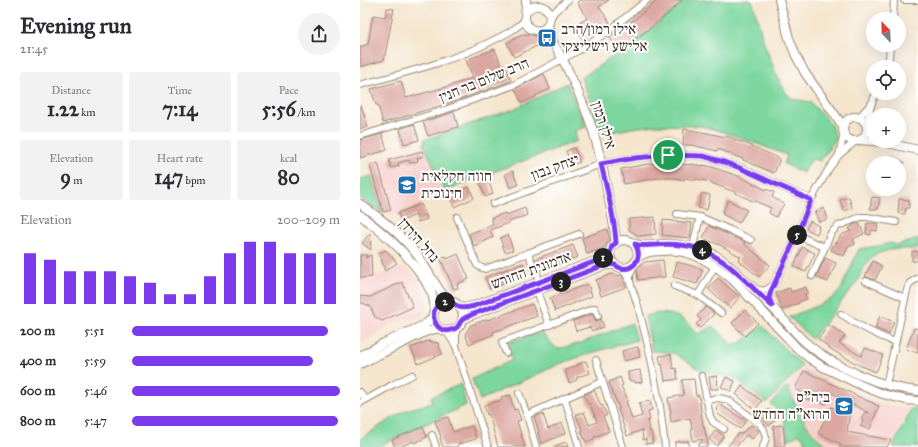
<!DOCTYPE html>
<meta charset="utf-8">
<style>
:root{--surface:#fff;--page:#f2f2f3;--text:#2b2b33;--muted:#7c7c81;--accent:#7c3aed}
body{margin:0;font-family:"IM FELL Great Primer","Frank Ruhl Libre",serif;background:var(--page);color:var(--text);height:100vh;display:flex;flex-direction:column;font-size:15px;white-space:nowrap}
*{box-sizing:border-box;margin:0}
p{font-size:13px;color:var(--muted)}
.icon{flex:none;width:22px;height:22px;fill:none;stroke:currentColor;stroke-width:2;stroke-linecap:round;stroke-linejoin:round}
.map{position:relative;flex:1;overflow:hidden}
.drawer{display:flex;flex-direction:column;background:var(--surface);width:360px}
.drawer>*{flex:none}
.needle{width:26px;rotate:337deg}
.buttons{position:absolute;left:506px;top:12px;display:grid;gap:8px}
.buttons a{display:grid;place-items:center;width:40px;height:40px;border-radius:50%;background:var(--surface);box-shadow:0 4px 16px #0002;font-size:20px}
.pin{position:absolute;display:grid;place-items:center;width:34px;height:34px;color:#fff;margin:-17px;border:2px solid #fff;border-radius:50%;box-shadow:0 1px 4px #0007}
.km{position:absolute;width:20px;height:20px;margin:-10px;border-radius:50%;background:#222;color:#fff;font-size:11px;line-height:20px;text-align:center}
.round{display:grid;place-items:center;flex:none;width:42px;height:42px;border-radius:21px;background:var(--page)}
.head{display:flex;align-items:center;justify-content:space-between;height:68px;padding:0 20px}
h1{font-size:22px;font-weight:700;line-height:30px}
.figures{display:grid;grid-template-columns:repeat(3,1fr);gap:6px;height:68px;padding:4px 20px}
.figures div{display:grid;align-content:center;border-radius:4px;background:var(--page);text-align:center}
.figures b{font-size:20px;font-weight:700}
.figures small{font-size:11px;font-weight:400}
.figures p{font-size:11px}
.chart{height:112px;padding:8px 20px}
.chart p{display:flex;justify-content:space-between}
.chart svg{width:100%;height:72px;margin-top:4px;stroke:var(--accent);stroke-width:6}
ul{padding:0 20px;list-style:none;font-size:13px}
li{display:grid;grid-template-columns:64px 48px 1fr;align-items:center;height:30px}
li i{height:10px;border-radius:5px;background:var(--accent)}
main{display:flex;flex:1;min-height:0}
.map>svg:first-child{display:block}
.built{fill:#f7d0cc}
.green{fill:#7cd69d;stroke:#5c805e}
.building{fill:#dca7a1}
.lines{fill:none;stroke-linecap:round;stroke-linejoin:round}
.street-casing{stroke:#988875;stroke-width:8}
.secondary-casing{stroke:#988875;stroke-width:10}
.street{stroke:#fff;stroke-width:6}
.secondary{stroke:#fff;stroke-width:8}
.route-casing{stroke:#fff;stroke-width:8}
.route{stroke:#7c3aed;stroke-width:5}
.labels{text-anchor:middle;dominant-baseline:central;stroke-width:4;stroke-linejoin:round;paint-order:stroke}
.poi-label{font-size:15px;fill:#3b2a1e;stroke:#fff;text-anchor:start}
.street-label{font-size:15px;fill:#3b2a1e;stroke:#fff}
</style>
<main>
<section class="drawer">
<div class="head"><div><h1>Evening run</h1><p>21:45</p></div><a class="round"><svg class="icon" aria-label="share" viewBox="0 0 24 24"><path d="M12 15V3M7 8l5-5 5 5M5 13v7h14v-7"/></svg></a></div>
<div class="figures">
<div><p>Distance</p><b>1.22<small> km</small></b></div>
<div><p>Time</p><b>7:14</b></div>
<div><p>Pace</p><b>5:56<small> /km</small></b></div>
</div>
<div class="figures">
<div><p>Elevation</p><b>9<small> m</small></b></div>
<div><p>Heart rate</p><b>147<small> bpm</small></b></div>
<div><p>kcal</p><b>80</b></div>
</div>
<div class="chart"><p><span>Elevation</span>200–209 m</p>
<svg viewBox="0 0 160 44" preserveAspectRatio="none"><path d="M5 44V13M15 44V17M25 44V24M35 44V24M45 44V24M55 44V27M65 44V31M75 44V38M85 44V38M95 44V27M105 44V13M115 44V6M125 44V6M135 44V13M145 44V13M155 44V13"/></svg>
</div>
<ul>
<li><b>200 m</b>5:51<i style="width:94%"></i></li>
<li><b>400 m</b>5:59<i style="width:87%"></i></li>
<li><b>600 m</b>5:46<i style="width:100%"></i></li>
<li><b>800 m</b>5:47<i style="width:99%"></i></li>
</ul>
</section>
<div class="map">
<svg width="558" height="447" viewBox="0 0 558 447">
<rect width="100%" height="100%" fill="#fff"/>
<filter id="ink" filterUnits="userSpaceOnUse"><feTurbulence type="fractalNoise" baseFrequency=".025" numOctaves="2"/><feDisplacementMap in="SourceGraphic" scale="8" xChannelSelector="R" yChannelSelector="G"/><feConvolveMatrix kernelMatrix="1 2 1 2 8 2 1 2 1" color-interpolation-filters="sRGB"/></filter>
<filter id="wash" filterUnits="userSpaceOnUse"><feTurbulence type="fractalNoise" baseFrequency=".012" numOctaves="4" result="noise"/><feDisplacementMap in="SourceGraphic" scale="16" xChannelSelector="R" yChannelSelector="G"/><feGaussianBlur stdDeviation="0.9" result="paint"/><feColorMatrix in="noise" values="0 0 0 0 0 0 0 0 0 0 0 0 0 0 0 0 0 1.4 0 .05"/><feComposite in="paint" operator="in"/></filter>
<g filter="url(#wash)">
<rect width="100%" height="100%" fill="#f4e5cc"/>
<g class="built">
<path d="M63,146L83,193L29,216L22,213L8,163Z"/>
<path d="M13,253L14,276L46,267L55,276L68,300L64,313L58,318L39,321L23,329L16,335L0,344V254Z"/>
<path d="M445,365L465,379L489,392L522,404L548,409L529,447H471L464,444L452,432L440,416L427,386Z"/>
</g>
<g class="green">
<path d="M325,0H392L405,46L414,69L423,88L428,95L433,99L450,102L470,123L476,139L460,161L452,159L443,173L424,164L427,155L367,133L341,126L295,125L272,128L243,134L221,78C257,54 293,30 325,0Z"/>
<path d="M207,83L226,127L215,131L217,141L117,178L85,191L63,143H65L64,140L154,109Z"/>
<path d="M11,176L22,213L0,198V179Z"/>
<path d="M558,238V249H534L516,254L509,261L503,269L497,282L452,339L429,317L459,305L471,299L480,291L499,249L518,246L530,243L537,245L552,241Z"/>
<path d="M298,313C319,313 325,320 338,334L353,326L372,344L380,343L403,326L427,351L443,365L407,403L373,377L343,372L314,353L292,351L285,316Z"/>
<path d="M272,323L277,340L231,353L202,363L120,400L112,379L152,360L147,343L181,332L197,349L218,344Z"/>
<path d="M101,384L106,405L27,442L19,447H0V439C16,429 32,417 49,409C57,406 65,406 73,402L71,397Z"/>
<path d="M427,386C437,408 447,436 471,447H449L440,434L428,440L424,418L411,404Z"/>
<path d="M558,408V447H533L551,409Z"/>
</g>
<g id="blocks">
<g class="building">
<path d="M220,0H249L239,7L250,22L223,40L214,27L227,18L217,2Z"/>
<path d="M298,0H322L309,13L285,32L259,51L249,37L274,20Z"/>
<path d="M27,8L34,9L24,60L0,67V47L8,44L13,15L25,17Z"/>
<path d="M168,34L175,36H181L185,42L154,57L147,43L162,35Z"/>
<path d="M135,49L142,67L146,66L151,81L96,101L23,123L18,105H16L11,89L41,81L46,98L86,87L113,78L106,60Z"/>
<path d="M184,74L190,89L175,96L176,97L162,103L155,89Z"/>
<path d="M1,105L8,127L0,129V106Z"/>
<path d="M94,112L98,127L68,136L63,122Z"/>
<path d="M54,124L59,140L44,144L40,129Z"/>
<path d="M324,129L347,133L366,137L367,136L375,139V140L385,143L420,159L414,173L383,160V159L372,155V154L357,149V151L332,145H323Z"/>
<path d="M22,134L27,150L0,158V140Z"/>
<path d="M214,148L220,162L212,165L206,151Z"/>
<path d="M62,151L64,156L57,158L58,161L50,163L49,160L38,163L39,166L31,168L29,160Z"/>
<path d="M529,156L545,163H526Z"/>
<path d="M18,163L31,210L23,212L10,166Z"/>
<path d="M303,163L330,165V164L343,166V165L352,167L378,176L406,190V189L414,192L412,197L424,204L416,217L409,213L411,208L395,201V202L375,193V192L351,183V182L336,179V180L324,178V180L315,178H298L285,180L264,184L261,169L288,164Z"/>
<path d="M153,171L158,185L150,188L145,174Z"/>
<path d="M128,180L133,194L125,197L120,183Z"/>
<path d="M109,187L114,198L94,207L89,196Z"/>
<path d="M342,193L350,195L347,210L338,208Z"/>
<path d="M489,197L492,208L484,211L480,200Z"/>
<path d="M512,197L520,198L518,209H510Z"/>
<path d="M539,199L549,200V208H546L545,214L538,213Z"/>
<path d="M368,200L387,210L379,223L362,214Z"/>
<path d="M61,204L67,219L58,222L56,215L41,221L38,213Z"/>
<path d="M165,208L167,215L149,222V223L130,230L133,237L114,246L109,234L133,224L131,218L145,213L146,215Z"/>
<path d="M464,208L468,219L459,222L455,212Z"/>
<path d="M295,217L296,234L279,236L269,230V219Z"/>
<path d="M303,220L332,223L330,238L302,235Z"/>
<path d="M450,221L459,226L458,228L459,229L457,234L446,229Z"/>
<path d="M499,223L504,234L493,239L495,244L488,247L484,256L471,250L475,242L477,243L481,235L491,231L489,228L493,226L492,225Z"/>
<path d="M507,223L518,224L517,231L511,230V235L506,234Z"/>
<path d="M349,226L385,242L384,244L410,265L399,277L378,260L381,257L360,245L343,238Z"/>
<path d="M247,229L250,240L244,248L227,254L222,238Z"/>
<path d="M10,233L11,250L2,243Z"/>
<path d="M148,235L153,250L145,252L140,238Z"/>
<path d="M213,245L218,257L180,271L175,259Z"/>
<path d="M442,247L455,253L446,272L434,267Z"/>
<path d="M26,250L37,263L25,271L19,253Z"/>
<path d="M552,251L558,252V261H552Z"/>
<path d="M98,254L109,279L97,284L98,288L94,289L84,267L80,258L86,256L87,259Z"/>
<path d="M0,255H7L5,258L11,255L12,277L0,278Z"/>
<path d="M465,258L476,263L468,282L456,277Z"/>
<path d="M303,260L305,277L278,280L277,268L285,262Z"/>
<path d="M513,261L522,266L515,280L505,276Z"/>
<path d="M317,262L329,265L343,270L337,284L324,280L313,277Z"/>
<path d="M163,263L168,275L130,289L125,277Z"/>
<path d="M252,274L262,276L266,287L241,296L236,280Z"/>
<path d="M358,278L380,297L370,308L348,289Z"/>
<path d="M42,282L53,307L22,321L15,317L10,306L2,303H0V296L10,297Z"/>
<path d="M228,284L232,296L195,311L190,298Z"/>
<path d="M446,287L448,293L445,294L447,299L439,302V303L422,310L416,293L430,288L431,292Z"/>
<path d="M172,304L177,316L133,332L134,334L109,344L105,334L111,325L128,319V320Z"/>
<path d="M346,307L354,314L340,328L336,324L341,320L337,316Z"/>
<path d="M385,310L398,323L385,336L372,323Z"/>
<path d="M232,314L236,321L241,319L244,327L232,331L230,327L216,331L213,321Z"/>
<path d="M520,316L534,322L529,334L515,328Z"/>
<path d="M469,325L485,336L479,343L501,356L505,348L523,355L516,372L499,365L472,350L458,339Z"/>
<path d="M554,328L558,329V353L546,349Z"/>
<path d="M68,341L78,343L82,354L58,364L51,348Z"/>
<path d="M278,347L280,357L264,361L262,351Z"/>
<path d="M311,354L313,369L316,368L318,379L305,381L302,364L301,365L299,356Z"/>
<path d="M226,361L230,373L217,377V380L209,383L205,370L219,365V364Z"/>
<path d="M280,370L282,382L275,383V381H269L268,372Z"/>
<path d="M444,371L519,406L510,429L500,426L503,420L501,419L505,412L509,413L472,393L466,404L438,397L440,391L435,389Z"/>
<path d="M357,376L358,389H351L349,377Z"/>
<path d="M260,377L263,385L261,386L268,400L266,401L272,419L282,416L279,403L290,401L292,410L288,411L290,420L287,421L290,432L291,431L293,443L286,444V439L283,440L282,430L267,436L258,409H259L249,382Z"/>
<path d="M366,377L375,381L371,391L361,387Z"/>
<path d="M334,379L336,396L339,395L343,426H344L348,445L347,447H337L343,439L333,441L331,428H332L330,418L311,422L310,413H311L308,398L324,395L322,380Z"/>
<path d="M382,386L402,401L395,410L376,394Z"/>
<path d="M234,390L241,406L242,405L247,415L243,417L249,431L234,437V439L226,442L221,431H223L216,415L224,412L229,425L237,422L230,404H228L224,395Z"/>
<path d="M150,395L154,410L157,409L161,420L157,421L165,447H138L129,414L127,415L124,405L142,400L141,397Z"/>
<path d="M359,404L386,421L380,429L358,414L356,408Z"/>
<path d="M471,407L479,410L480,409L490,410L487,432L531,440L527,447H479L481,444L458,433Z"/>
<path d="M409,409L417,418L409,426L401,416Z"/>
<path d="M183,414L188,429L202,423L206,433L181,444L178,432H179L174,417Z"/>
<path d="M88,417L93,432L112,426L116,439L98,444V447H83L80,438L81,437L75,421Z"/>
<path d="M391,425L399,431L392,439L386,435L376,447H367L379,433L380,435Z"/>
<path d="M423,425L425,443L424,447H414L415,444L413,426Z"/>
<path d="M63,427L67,437L54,443L53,441L40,447H35L32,440L43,435Z"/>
<path d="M356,430L364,436L357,446L349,439Z"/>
<path d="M328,441L329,447H315V442Z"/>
<path d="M206,442L208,447H194V446Z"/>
</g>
</g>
</g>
<g filter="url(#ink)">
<use href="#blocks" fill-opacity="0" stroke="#988875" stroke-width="1"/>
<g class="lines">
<g class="street-casing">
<g id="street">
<path d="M544,0H558"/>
<path d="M190,19L194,12L208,0"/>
<path d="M533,19L534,0"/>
<path d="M526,67L529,58L530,45"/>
<path d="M0,85C44,73 94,61 134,40C146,34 156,29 165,20"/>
<path d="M499,117L511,104"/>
<path d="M506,123L512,103L516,93"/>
<path d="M0,136L82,111L154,85L221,49L246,33L287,0"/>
<path d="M479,155L483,138V130"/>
<path d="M133,204L241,164L275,158L308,155L343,156L363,162L381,168L451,200"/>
<path d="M317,214L340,217L370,230L391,240"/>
<path d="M97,217L117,265L120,267L125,269L219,234"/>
<path d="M437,235L464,247"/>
<path d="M333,246L340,217"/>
<path d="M168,253L180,282"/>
<path d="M261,268L267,275L270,282L278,306L290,354L300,406L305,447"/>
<path d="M452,276L471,233L478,226L501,217H507L536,222"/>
<path d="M506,281L545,298"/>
<path d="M270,282V274L274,264"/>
<path d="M314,286L338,295L361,313"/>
<path d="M394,288C402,292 406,291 412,286"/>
<path d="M177,291L189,325"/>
<path d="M338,295L355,266"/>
<path d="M411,305L409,298L411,291L437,235L451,200L468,170L479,155L496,141"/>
<path d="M481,314C499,326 515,335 535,342"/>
<path d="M86,331L96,346L128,447"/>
<path d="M96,346V328"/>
<path d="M146,353L142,342L235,308L238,316"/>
<path d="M236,360L263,447"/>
<path d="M342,376L350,416L353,422L364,429"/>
<path d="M526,385L547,290L550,283L558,278"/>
<path d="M0,392L5,400"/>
<path d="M159,393L167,415L176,447"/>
<path d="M205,399L219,447"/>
<path d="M347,401C355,398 359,397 368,400L400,424L404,430L406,438L403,447"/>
<path d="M0,403L34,384L52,375"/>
<path d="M167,415L242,382"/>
<path d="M72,435L76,447"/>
</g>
</g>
<g class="secondary-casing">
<g id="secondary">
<path d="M419,0L429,38L436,56L445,73L483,126"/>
<path d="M166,12C175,0 194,7 189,22C188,26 185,29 181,30C178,31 174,30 171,29C161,23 167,9 166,0"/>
<path d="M188,24C190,41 196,46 203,60C210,74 217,89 223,104C235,131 241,160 247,189C250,207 255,225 256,243"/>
<circle cx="495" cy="129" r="12"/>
<path d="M500,140L523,142L558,150"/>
<path d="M0,204C22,219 42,235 58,256C68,270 77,290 89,302"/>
<path d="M0,215C27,235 57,261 71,292C74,297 74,304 75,310"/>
<circle cx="264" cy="254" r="14"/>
<path d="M275,244C283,247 293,245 302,244C321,244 338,246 355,255C370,264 381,278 394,289C404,299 414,309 424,320C431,327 437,335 445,342C472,366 522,388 558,391"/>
<path d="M278,257C285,252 294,251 302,251C307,251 313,250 318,251C339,254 358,267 373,280L437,348L449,358L463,367L505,387L523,394L546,400L558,401"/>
<circle cx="88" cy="316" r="15"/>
<path d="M100,308H105L114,306L239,260L250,253"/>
<path d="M102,320L113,314L245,265H254"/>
<path d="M0,356L24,343L64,325L68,322L73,317"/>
<path d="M0,364L65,332L79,328"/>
</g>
</g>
<use href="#street" class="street"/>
<use href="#secondary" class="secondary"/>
</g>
</g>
<g class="lines" filter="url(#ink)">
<g class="route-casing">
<path id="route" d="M308,155L343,156L364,162L380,168L451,200L437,235L411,291L409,298L412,306C384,281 361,249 321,245C313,244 304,244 296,245C289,245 281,247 275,244C278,249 280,254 277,260C275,266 268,270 261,268C259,268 257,266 255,265C252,264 248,265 245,265L113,314C110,316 104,317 102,320C98,324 100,328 91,330C75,335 66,309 82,303C90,300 93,303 99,307C103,309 110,307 114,306L239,260L250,253L252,246L256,243C255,218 247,189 241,164L275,158Z"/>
</g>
<use href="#route" class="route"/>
</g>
<defs>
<g id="bus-square" transform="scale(1)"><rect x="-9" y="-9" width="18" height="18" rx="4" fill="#1f6fb2" stroke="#fff"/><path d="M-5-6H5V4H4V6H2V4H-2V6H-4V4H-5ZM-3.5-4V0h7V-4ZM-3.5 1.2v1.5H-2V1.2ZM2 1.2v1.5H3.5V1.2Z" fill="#fff"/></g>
<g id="school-square" transform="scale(1)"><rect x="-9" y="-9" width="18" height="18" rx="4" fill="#1f6fb2" stroke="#fff"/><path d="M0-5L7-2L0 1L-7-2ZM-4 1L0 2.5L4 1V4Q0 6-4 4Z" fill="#fff"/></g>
</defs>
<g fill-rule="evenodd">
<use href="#bus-square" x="187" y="38"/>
<use href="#school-square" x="47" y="185"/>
<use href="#school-square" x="484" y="406"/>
</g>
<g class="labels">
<g class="poi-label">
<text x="201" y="29">אילן רמון/הרב<tspan x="201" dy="17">אלישע וישליצקי</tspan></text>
<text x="61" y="176">חווה חקלאית<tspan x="61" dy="17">חינוכית</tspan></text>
<text x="470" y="397" text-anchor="end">ביה"ס<tspan x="470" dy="17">הרוא"ה החדש</tspan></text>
</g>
<g class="street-label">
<text transform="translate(124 80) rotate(-22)">הרב שלום בר חנין</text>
<text transform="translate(244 125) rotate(72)">אילן רמון</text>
<text transform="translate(195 167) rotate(-20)">יצחק נבון</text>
<text transform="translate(59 240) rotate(49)">נחל הירדן</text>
<text transform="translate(171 270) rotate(-20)">אדמונית החורש</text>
</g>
</g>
</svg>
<div class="buttons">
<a><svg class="needle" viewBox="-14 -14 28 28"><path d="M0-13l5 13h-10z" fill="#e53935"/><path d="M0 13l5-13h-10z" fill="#7c7c81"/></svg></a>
<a><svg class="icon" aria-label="locate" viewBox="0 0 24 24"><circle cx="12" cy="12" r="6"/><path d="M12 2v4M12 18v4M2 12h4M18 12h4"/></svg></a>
<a>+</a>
<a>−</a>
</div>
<div class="pin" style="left:308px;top:155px;background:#1e9e55"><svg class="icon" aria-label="arrive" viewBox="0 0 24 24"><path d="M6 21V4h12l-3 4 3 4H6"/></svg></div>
<b class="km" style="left:243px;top:258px">1</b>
<b class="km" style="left:85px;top:302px">2</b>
<b class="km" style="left:201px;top:282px">3</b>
<b class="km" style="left:342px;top:250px">4</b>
<b class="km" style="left:437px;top:235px">5</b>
</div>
</main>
